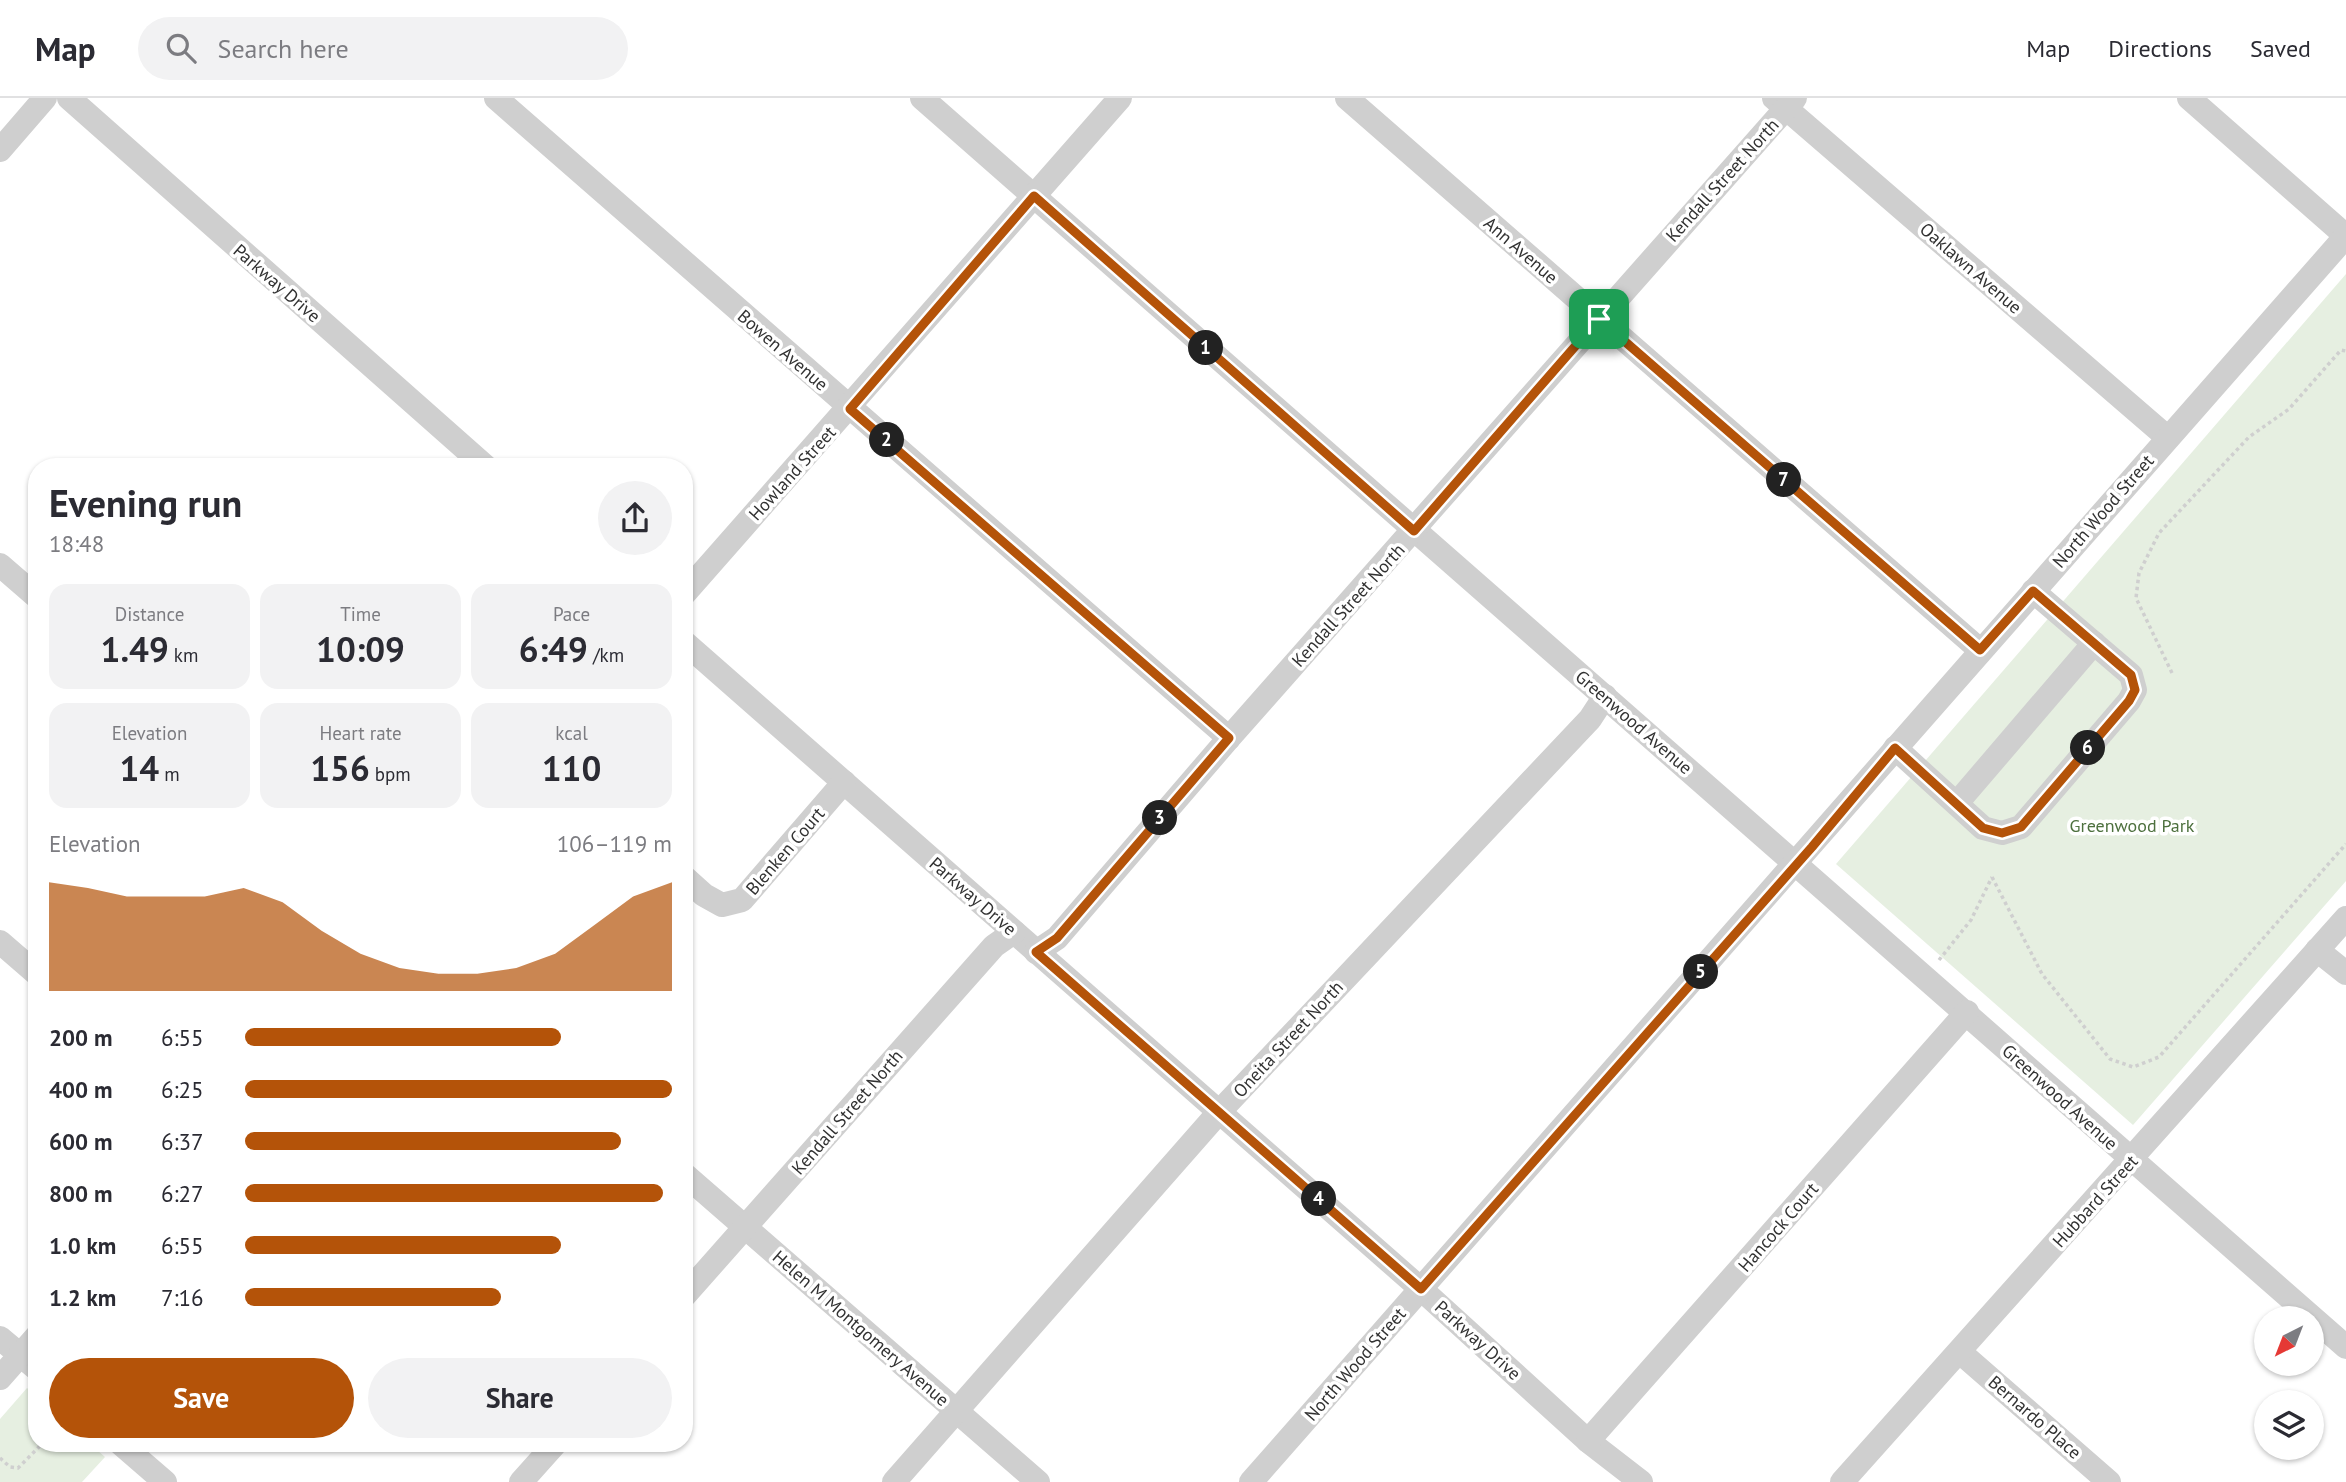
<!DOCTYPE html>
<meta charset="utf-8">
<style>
:root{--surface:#fff;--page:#f2f2f3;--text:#2b2b33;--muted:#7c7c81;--line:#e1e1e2;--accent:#b45309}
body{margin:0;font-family:"PT Sans",sans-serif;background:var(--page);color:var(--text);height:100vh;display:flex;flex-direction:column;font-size:26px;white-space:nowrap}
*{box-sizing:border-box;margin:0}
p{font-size:23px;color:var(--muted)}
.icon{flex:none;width:38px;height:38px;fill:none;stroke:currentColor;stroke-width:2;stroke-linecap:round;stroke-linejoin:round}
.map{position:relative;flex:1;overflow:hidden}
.details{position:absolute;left:28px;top:360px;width:665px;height:994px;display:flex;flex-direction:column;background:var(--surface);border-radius:28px;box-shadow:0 2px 5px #0004}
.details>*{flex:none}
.needle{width:46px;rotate:222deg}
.tools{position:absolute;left:2254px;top:1208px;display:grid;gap:14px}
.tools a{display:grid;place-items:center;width:70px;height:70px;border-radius:50%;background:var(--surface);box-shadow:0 2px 5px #0004;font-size:35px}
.pin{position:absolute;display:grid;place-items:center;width:60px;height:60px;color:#fff;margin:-30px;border-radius:14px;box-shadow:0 4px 10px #0006}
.km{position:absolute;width:35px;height:35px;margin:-18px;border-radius:50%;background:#222;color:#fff;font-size:19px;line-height:35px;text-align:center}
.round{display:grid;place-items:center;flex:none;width:74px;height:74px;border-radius:37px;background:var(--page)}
.head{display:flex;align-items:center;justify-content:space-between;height:119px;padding:0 21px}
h1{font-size:38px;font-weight:800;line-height:52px}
.metrics{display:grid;grid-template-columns:repeat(3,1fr);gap:10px;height:119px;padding:7px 21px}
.metrics div{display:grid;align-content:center;border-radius:18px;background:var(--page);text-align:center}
.metrics b{font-size:35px;font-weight:800}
.metrics small{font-size:19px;font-weight:400}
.metrics p{font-size:19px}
.chart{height:196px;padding:14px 21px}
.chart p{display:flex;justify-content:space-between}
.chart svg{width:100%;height:126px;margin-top:7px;fill:var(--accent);opacity:.7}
.button{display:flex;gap:14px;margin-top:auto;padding:14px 21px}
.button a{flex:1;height:80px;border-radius:42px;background:var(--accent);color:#fff;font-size:28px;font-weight:800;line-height:80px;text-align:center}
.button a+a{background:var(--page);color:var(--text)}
ul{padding:0 21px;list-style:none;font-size:23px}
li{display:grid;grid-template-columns:112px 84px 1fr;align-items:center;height:52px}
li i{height:18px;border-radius:9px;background:var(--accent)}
header{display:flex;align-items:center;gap:42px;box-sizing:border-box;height:98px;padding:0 35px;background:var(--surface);border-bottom:2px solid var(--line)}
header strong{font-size:33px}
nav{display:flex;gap:38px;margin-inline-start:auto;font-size:24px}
.search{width:490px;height:63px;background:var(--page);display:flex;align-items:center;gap:18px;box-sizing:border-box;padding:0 24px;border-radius:38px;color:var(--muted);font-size:26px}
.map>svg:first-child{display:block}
.green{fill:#e6efe1}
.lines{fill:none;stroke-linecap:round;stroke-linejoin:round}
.path{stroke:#cfcfcf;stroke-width:3.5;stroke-dasharray:3.5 3.5;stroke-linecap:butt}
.minor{stroke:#cfcfcf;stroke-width:24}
.route-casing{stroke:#fff;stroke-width:14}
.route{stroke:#b45309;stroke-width:9}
.labels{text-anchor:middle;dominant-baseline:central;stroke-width:7;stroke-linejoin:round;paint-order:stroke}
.street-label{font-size:18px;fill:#323232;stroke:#fff}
.park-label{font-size:18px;fill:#4d703e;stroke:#fff}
</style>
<header>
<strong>Map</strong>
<div class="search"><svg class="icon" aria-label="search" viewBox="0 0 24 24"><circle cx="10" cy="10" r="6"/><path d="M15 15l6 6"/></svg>Search here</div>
<nav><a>Map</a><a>Directions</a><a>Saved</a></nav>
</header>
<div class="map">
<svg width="2346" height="1384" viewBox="0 0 2346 1384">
<rect width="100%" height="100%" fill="#fff"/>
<g class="green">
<path d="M2346,176V783L2133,1027L1836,766Z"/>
<path d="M27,1290L37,1299V1346H90L105,1359L82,1384H0V1321Z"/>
</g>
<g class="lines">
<g class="path">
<path d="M2172,575L2136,500L2139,475L2159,435L2249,339L2289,311L2341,252L2346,253"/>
<path d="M1992,779L2042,876L2110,961L2133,969L2159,959L2346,746"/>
<path d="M1939,862L1971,822L1992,779"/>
<path d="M0,1360L10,1369L18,1370L42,1346"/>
</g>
<g class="minor">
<path d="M69,0L486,369"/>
<path d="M496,0L1229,640"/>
<path d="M922,0L2346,1249"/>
<path d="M1347,0L1980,552"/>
<path d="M1774,0L2168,340"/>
<path d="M2189,0L2346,138"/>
<path d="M0,52L45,0"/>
<path d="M0,467L37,499"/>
<path d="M684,496L1120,0"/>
<path d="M684,544L1421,1191L1588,1343L1641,1384"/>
<path d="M1895,650L1983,730L2002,735L2021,729L2129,603L2135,592L2131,577L2033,493"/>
<path d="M1957,705L2094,545"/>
<path d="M684,779L704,797L722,807L742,802L844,684"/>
<path d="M0,844L37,876"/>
<path d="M2317,852L2346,875"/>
<path d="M1036,854L1057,840L1229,640L1795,0"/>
<path d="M684,1076L1038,1384"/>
<path d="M684,1198L994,848L1014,834"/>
<path d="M0,1240L37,1271"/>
<path d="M1961,1255L2109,1384"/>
<path d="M0,1280L37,1238"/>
<path d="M1588,1343L1967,914"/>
<path d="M121,1346L165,1384"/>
<path d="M521,1384L555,1346"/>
<path d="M894,1384L1220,1013L1590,621L1605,598"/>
<path d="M1251,1384L2346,138"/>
<path d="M1842,1384L2346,820"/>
</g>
</g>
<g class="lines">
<g class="route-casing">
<path id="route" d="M1034,98L1414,433L1599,221L1980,552L2033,493L2131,577L2135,592L2129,603L2021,729L2002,735L1983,730L1895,650L1812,749L1421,1191L1036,854L1057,840L1229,640L850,311Z"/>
</g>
<use href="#route" class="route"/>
</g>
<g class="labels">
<g class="street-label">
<text transform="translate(1722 82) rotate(-48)">Kendall Street North</text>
<text transform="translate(1521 152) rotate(41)">Ann Avenue</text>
<text transform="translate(1971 170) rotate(41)">Oaklawn Avenue</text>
<text transform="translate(277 185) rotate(41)">Parkway Drive</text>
<text transform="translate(783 252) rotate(41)">Bowen Avenue</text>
<text transform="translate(792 375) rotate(-48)">Howland Street</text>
<text transform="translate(2103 413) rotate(-49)">North Wood Street</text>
<text transform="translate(1348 507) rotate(-48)">Kendall Street North</text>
<text transform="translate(1634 624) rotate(41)">Greenwood Avenue</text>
<text transform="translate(785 753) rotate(-49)">Blenken Court</text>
<text transform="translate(973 798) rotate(41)">Parkway Drive</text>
<text transform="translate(1288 941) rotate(-47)">Oneita Street North</text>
<text transform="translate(2060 999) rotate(42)">Greenwood Avenue</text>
<text transform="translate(847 1014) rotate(-49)">Kendall Street North</text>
<text transform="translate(2095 1103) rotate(-48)">Hubbard Street</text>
<text transform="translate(1778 1129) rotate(-49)">Hancock Court</text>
<text transform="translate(861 1230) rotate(41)">Helen M Montgomery Avenue</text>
<text transform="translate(1478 1242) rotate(42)">Parkway Drive</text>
<text transform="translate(1355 1266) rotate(-49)">North Wood Street</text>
<text transform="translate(2035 1319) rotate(41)">Bernardo Place</text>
</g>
<g class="park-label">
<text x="2132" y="727">Greenwood Park</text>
</g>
</g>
</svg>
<div class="tools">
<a><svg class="needle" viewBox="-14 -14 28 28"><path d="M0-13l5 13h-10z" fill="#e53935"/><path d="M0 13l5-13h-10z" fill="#7c7c81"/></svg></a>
<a><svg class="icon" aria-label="layers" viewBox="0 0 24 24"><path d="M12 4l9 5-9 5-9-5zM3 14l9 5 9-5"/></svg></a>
</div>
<div class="pin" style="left:1599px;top:221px;background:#1e9e55"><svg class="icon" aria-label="arrive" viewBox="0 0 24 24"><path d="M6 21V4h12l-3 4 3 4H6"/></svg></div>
<b class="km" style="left:1206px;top:250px">1</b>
<b class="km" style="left:887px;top:342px">2</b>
<b class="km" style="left:1160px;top:720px">3</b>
<b class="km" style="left:1319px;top:1101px">4</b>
<b class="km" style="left:1701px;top:874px">5</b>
<b class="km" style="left:2088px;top:650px">6</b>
<b class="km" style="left:1784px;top:382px">7</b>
<section class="details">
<div class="head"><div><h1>Evening run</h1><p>18:48</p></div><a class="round"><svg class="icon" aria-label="share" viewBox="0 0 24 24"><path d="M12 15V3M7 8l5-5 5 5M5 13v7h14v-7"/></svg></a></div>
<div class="metrics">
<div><p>Distance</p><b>1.49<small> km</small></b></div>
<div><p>Time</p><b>10:09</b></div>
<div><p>Pace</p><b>6:49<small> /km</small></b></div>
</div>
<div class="metrics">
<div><p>Elevation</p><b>14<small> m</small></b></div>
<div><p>Heart rate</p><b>156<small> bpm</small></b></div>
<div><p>kcal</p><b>110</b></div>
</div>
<div class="chart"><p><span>Elevation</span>106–119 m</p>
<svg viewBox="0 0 160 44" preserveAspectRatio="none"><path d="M0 44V6L10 8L20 11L30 11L40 11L50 8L60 13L70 23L80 31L90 36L100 38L110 38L120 36L130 31L140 21L150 11L160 6V44z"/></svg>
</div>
<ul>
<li><b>200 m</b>6:55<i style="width:74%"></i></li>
<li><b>400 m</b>6:25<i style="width:100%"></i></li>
<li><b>600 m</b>6:37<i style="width:88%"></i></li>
<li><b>800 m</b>6:27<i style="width:98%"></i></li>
<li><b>1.0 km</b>6:55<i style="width:74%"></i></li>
<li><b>1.2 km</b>7:16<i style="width:60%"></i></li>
</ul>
<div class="button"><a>Save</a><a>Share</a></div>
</section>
</div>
